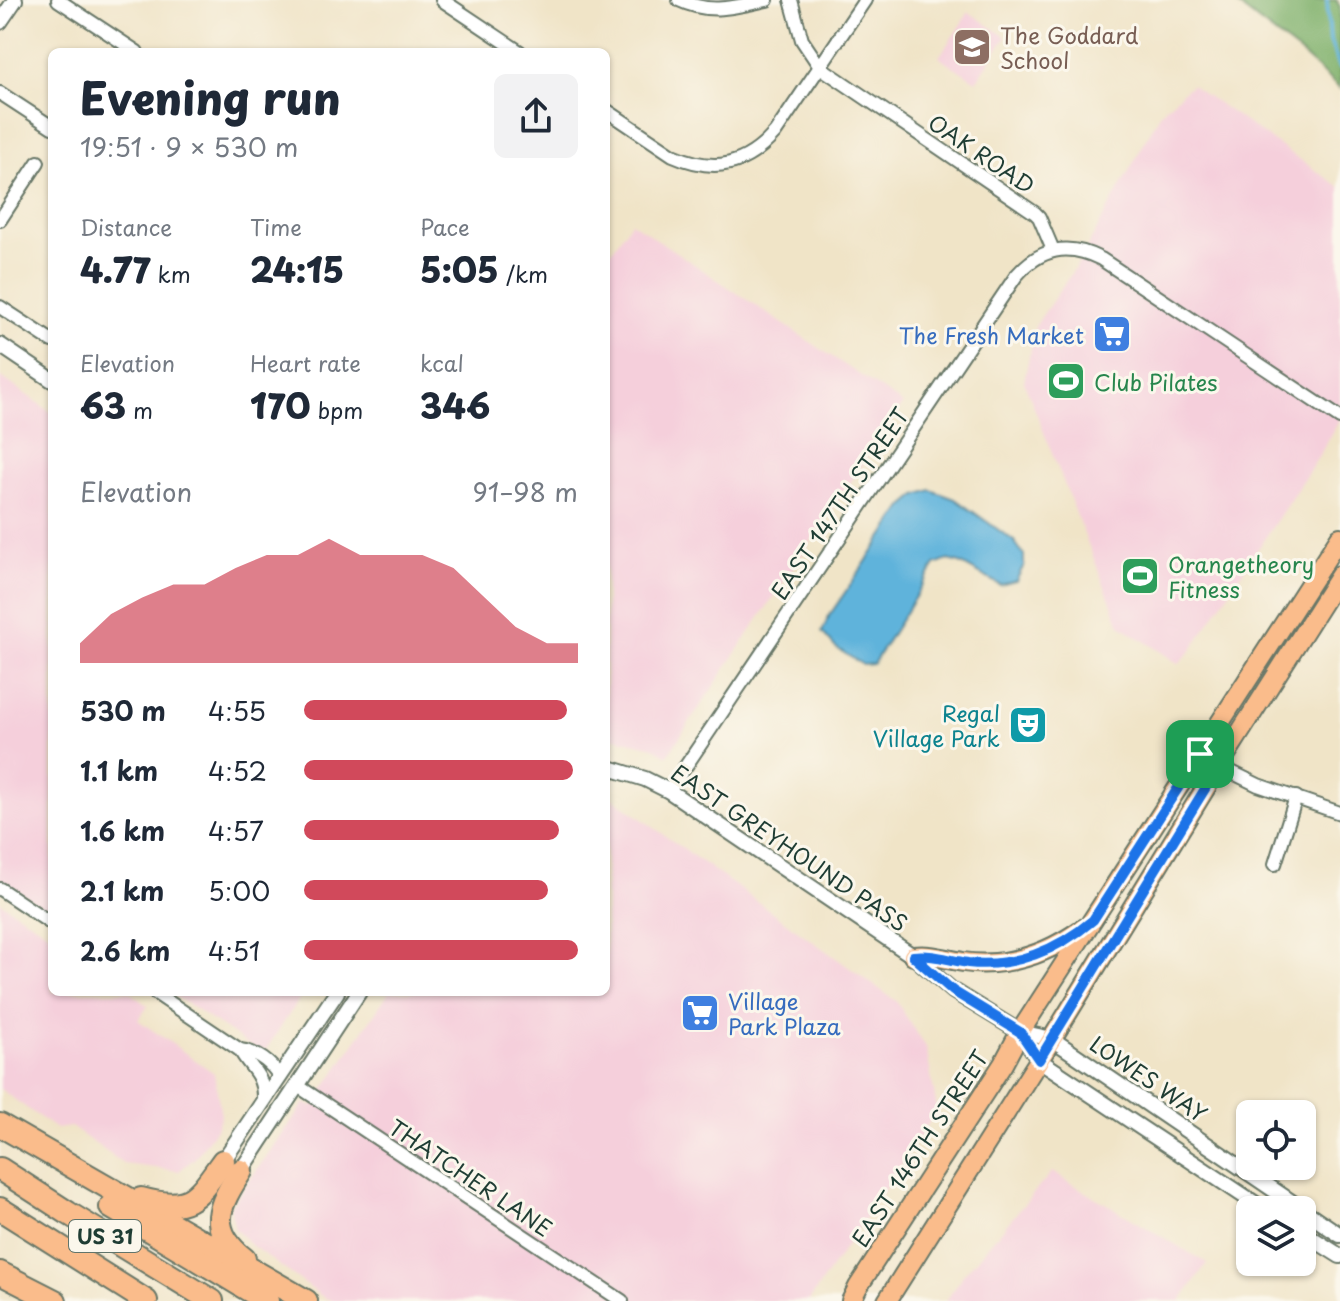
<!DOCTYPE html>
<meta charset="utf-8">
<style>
:root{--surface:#fff;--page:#f2f2f3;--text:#1f2937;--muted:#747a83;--accent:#d1495b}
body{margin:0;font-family:"Playpen Sans",sans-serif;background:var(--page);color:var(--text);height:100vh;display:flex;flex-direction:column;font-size:30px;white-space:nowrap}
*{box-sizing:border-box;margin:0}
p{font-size:26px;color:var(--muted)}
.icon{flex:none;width:44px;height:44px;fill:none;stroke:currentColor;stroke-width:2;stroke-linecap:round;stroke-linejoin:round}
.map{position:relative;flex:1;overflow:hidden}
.side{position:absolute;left:48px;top:48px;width:562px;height:948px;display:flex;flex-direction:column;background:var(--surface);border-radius:12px;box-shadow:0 2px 6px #0004}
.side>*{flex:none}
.controls{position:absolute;left:1236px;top:1100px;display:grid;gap:16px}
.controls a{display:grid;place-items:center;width:80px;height:80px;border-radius:12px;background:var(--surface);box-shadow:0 2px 6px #0004;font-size:40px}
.pin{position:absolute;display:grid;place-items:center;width:68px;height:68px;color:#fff;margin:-34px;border-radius:16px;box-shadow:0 4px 12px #0006}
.round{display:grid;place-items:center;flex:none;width:84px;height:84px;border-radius:12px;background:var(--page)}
.headline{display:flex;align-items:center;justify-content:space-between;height:136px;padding:0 32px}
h1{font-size:44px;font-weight:800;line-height:60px}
.metrics{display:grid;grid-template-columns:repeat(3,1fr);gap:12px;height:136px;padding:8px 32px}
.metrics div{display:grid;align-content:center}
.metrics b{font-size:34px;font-weight:800}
.metrics small{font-size:22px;font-weight:400}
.metrics p{font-size:22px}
.chart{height:224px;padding:16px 32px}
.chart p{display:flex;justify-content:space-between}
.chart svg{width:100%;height:144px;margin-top:8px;fill:var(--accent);opacity:.7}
ul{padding:0 32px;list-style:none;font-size:26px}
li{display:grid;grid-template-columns:128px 96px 1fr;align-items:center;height:60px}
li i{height:20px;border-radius:10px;background:var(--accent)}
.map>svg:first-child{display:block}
.built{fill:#f5cfdb}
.forest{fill:#80b16c;stroke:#507750;stroke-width:2}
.water{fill:#5fb3db;stroke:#3f7888;stroke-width:2}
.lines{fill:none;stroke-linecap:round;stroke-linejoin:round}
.stream{stroke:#5fb3db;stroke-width:4}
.minor-casing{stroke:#687767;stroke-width:16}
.tertiary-casing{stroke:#687767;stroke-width:18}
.primary-casing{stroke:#687767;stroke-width:22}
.motorway-casing{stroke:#687767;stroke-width:26}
.minor{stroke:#fff;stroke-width:12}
.tertiary{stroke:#fff;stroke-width:14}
.primary{stroke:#fabc8b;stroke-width:18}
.motorway{stroke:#fabc8b;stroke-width:22}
.route-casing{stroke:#fff;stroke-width:16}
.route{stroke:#1a73e8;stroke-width:10}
.labels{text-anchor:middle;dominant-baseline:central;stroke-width:6;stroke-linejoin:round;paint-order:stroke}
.shield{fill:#fbf7ec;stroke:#61756b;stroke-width:2}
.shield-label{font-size:20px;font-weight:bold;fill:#1f3d34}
.education-label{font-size:22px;fill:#785e54;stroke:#fbf7ec;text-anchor:start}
.street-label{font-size:22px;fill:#1f3d34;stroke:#fbf7ec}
.shop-label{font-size:22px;fill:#366cbe;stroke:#fbf7ec;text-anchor:end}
.leisure-label{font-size:22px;fill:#27864d;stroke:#fbf7ec;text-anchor:start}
.culture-label{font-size:22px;fill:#0d838f;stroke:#fbf7ec;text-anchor:end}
</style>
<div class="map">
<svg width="1340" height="1301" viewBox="0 0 1340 1301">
<rect width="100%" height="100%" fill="#fbf7ec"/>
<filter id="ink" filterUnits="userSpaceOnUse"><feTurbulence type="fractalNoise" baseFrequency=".0125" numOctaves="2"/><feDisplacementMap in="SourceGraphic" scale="16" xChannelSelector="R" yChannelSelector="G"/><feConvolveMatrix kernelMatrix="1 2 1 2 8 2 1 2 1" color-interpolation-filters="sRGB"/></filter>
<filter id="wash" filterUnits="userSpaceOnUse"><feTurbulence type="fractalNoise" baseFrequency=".006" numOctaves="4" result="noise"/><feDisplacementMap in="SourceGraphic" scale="32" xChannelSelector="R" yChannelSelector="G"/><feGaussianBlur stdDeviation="1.8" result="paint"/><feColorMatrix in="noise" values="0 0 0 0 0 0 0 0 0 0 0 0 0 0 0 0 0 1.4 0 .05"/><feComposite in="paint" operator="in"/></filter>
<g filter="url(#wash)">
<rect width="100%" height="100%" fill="#f0e4c7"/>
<g class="built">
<path d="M969,12L1006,37L976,81L939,57Z"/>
<path d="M1191,85L1340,187V419L1319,456L1192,649L1179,664L1120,625L1024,382L1035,326L1078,264L1159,116L1166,107Z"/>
<path d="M631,222L903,404L667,756L654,747L606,736V259Z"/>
<path d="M0,376L52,413V914L0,879Z"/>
<path d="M606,798H613L660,832L896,1001L926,1047L937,1109L922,1134L809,1301H333L323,1297L251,1245L235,1229L230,1207L305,1103L312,1107L389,992H606Z"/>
<path d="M0,902L52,936V992H129L148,1006L138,1020L214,1073L221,1115L216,1129L195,1158L179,1171L124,1164L71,1127L56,1129L0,1089Z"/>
<path d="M169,992H304L263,1054Z"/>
<path d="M1052,1172L1207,1263L1181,1301H946L963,1275Z"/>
</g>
<path class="forest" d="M1231,0H1336L1340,7V89L1305,57Z"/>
<path class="water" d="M931,490L955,499L1014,541L1024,555V565L1016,581L1000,585L960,563L948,560L935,565L873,664L863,665L835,647L822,632L829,616L904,506L917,495Z"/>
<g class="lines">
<path class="stream" d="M1327,0L1330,41L1340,68"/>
</g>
</g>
<g filter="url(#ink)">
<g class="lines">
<g class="minor-casing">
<g id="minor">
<path d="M58,0L137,52"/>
<path d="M442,0L520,52"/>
<path d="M679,0C710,15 735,7 767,0"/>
<path d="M791,0L802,40L820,67L1035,213L1039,217L1053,250"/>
<path d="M0,93L52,127"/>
<path d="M606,110L673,155C714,173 745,167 775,133L865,0"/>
<path d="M0,220L38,162"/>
<path d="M0,307L52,341"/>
<path d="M1200,754L1219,766L1258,785L1340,813"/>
<path d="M669,791L1016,276C1040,248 1068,242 1101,259L1340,418"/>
<path d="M1275,864L1296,797"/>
<path d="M0,889L52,924"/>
<path d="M154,992L240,1050C257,1052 271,1063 280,1077"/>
<path d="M240,1050C250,1069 264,1074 263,1099"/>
<path d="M298,1086L622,1301"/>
</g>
</g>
<g class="tertiary-casing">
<g id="tertiary">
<path d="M0,22L15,0"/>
<path d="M0,345L52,380"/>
<path d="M606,767L645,779L669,791L913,956L953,991L1020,1032L1052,1039L1340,1235"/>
<path d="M1020,1032L1039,1060L1265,1210"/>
<path d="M223,1161L337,992"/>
<path d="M241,1171L359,992"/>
<path d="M1302,1232L1340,1256"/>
</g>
</g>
<g class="primary-casing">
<g id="primary">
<path d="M913,956C933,954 944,959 963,962C1006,968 1047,954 1082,929"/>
<path d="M851,1301L858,1287L1003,1064L1020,1032L1340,537"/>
<path d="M887,1301L1039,1060L1227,753L1340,575"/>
</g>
</g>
<g class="motorway-casing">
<g id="motorway">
<path d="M0,1125L306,1301"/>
<path d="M0,1169L68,1213L212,1301"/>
<path d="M241,1171C219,1205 206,1229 244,1259"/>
<path d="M141,1199C190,1212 196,1199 223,1161"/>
<path d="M111,1207L267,1301"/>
<path d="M0,1209L146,1301"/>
<path d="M0,1273L55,1301"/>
</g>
</g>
<use href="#minor" class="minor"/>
<use href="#tertiary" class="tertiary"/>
<use href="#primary" class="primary"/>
<use href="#motorway" class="motorway"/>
</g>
</g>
<g class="lines" filter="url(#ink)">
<g class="route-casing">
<path id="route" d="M1200,754L1219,766L1039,1060L1020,1032L953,991L913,956C935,954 947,960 968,963C1014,968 1058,950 1093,920Z"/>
</g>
<use href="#route" class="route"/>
</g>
<defs>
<g id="school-square" transform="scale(2)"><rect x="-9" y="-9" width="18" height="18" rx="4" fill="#8d6e63" stroke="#fbf7ec"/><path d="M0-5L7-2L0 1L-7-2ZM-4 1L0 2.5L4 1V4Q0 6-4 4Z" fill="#fff"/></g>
<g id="supermarket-square" transform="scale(2)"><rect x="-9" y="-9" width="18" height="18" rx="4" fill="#3f7fe0" stroke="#fbf7ec"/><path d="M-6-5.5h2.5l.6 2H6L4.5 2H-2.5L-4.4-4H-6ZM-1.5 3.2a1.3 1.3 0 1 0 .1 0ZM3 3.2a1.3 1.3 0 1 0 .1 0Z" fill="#fff"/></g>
<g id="stadium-square" transform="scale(2)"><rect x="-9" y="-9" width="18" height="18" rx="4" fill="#2e9e5b" stroke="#fbf7ec"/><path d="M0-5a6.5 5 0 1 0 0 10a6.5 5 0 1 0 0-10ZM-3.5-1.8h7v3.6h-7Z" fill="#fff"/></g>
<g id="theatre-square" transform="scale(2)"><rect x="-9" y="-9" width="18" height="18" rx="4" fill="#0f9aa8" stroke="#fbf7ec"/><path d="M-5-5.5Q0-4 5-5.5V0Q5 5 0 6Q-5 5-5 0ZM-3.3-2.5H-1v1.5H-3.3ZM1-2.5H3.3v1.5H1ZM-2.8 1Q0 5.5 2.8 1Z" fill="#fff"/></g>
</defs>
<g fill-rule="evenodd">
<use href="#school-square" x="972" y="47"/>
<use href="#supermarket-square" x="1112" y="334"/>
<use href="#stadium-square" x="1066" y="381"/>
<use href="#stadium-square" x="1140" y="576"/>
<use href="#theatre-square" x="1028" y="725"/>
<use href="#supermarket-square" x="700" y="1013"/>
</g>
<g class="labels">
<rect class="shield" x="69" y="1220" width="72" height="32" rx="6"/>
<g class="shield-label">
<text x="105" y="1236">US 31</text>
</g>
<g class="education-label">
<text x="1000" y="34">The Goddard<tspan x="1000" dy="25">School</tspan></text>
</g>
<g class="street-label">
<text transform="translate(982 153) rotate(34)">OAK ROAD</text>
<text transform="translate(839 503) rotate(-56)">EAST 147TH STREET</text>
<text transform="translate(790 847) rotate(34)">EAST GREYHOUND PASS</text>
<text transform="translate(1149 1078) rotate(34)">LOWES WAY</text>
<text transform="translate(919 1148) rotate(-57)">EAST 146TH STREET</text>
<text transform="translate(471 1177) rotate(34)">THATCHER LANE</text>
</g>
<g class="shop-label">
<text x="1084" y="334">The Fresh Market</text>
<text x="728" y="1000" text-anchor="start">Village<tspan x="728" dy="25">Park Plaza</tspan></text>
</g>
<g class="leisure-label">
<text x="1094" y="381">Club Pilates</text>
<text x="1168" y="563">Orangetheory<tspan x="1168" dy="25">Fitness</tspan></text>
</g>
<g class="culture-label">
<text x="1000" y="712">Regal<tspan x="1000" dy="25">Village Park</tspan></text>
</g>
</g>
</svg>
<div class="controls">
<a><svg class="icon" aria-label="locate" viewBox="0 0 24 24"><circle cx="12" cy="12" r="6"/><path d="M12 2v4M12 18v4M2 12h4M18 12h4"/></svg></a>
<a><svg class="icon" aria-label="layers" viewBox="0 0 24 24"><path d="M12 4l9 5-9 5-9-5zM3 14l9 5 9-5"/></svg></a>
</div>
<div class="pin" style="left:1200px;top:754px;background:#1e9e55"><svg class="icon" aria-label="arrive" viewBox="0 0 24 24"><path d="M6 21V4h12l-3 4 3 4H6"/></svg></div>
<section class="side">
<div class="headline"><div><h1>Evening run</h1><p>19:51 · 9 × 530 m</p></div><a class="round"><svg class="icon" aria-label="share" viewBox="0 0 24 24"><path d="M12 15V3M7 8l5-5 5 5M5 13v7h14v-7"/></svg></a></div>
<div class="metrics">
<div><p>Distance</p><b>4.77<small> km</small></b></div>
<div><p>Time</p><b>24:15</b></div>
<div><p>Pace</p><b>5:05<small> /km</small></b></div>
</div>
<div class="metrics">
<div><p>Elevation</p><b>63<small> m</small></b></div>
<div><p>Heart rate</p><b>170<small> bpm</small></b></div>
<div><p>kcal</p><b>346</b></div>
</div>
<div class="chart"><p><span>Elevation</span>91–98 m</p>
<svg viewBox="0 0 160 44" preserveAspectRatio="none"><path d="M0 44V38L10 29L20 24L30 20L40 20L50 15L60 11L70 11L80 6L90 11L100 11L110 11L120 15L130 24L140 33L150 38L160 38V44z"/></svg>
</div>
<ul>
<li><b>530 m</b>4:55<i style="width:96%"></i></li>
<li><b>1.1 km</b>4:52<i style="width:98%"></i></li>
<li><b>1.6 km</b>4:57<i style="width:93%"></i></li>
<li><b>2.1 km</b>5:00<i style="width:89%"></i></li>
<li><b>2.6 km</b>4:51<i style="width:100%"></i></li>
</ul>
</section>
</div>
